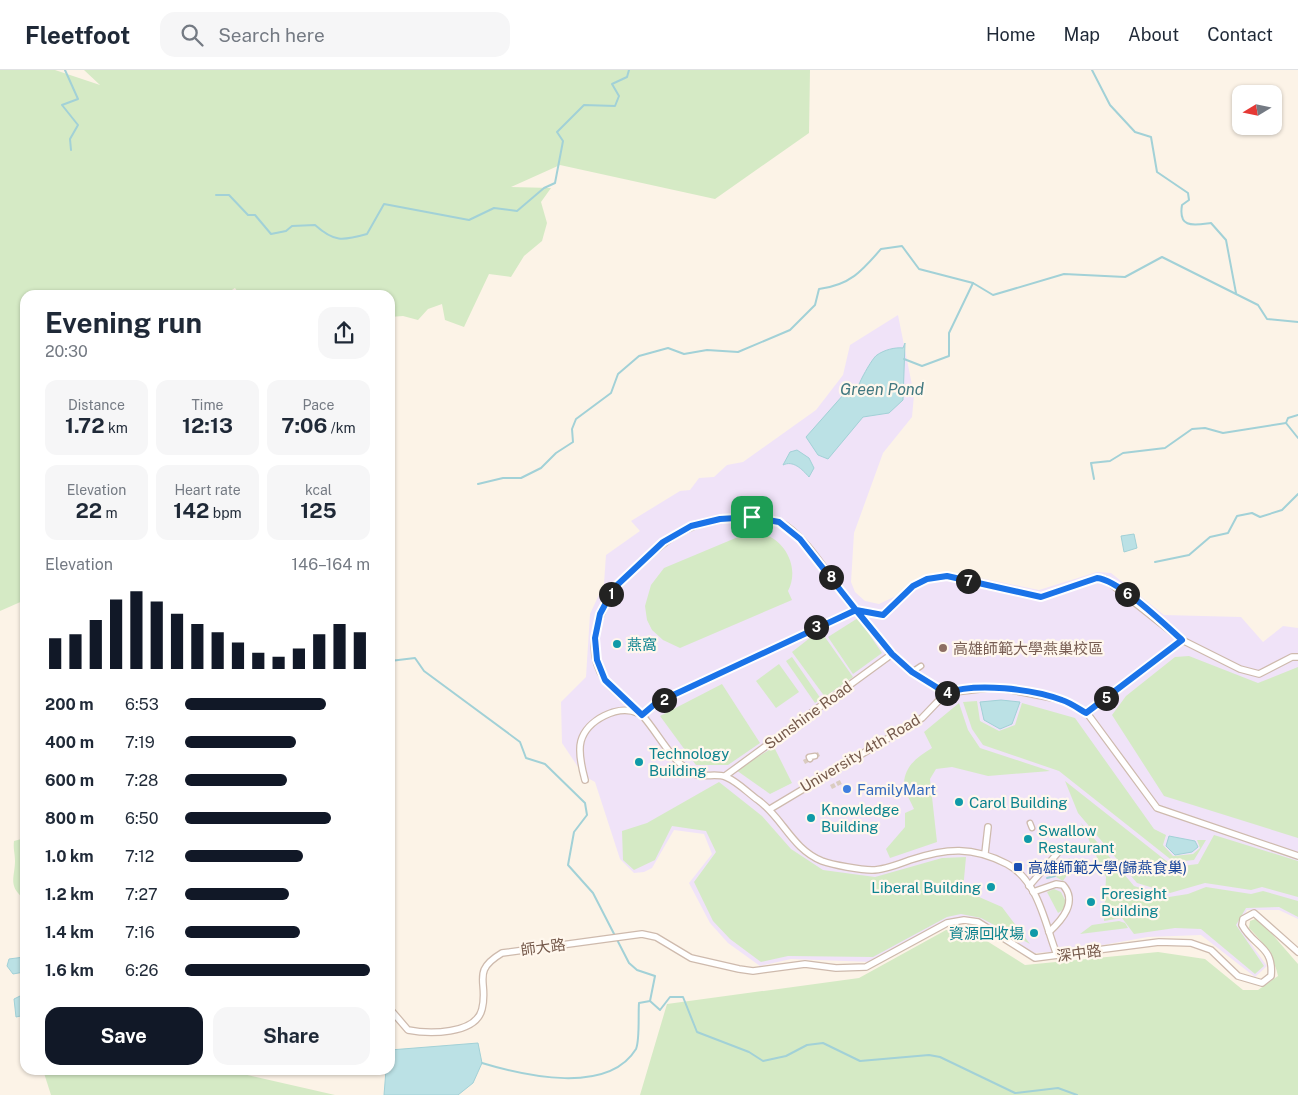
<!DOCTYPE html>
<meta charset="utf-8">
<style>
:root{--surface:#fff;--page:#f6f6f7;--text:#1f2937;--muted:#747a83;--line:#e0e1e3;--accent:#111827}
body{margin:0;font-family:"Public Sans","Noto Sans TC",sans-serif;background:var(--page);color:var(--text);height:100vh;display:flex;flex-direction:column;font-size:19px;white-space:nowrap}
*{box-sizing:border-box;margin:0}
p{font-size:16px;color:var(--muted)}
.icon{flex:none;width:28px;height:28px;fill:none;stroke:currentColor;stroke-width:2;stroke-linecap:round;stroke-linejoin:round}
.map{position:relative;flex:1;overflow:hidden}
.drawer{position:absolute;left:20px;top:220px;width:375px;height:785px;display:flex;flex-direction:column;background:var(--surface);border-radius:15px;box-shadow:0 1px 4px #0004}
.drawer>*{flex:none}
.needle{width:32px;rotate:260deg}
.buttons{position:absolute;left:1232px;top:15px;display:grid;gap:10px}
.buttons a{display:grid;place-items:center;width:50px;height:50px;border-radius:10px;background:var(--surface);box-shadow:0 1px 4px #0004;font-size:25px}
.pin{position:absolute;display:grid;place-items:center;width:42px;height:42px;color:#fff;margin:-21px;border-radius:10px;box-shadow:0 2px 8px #0006}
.km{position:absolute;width:25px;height:25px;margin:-12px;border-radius:50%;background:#222;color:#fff;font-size:14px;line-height:25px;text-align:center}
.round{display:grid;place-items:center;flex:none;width:52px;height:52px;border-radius:15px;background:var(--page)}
.head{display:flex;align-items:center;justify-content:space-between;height:85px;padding:0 25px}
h1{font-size:28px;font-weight:700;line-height:38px}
.stats{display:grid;grid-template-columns:repeat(3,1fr);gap:8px;height:85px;padding:5px 25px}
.stats div{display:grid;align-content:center;border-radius:12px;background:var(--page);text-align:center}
.stats b{font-size:21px;font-weight:700}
.stats small{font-size:14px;font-weight:400}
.stats p{font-size:14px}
.chart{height:140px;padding:10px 25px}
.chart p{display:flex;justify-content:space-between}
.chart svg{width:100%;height:90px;margin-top:5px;stroke:var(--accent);stroke-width:6}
.cta{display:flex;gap:10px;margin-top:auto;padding:10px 25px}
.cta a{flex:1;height:58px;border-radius:15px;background:var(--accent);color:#fff;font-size:20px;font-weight:700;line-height:58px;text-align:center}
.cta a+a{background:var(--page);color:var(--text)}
ul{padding:0 25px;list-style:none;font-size:16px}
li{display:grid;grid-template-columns:80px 60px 1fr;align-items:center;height:38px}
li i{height:12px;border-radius:6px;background:var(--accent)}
header{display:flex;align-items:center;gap:30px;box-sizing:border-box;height:70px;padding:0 25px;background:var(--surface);border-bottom:1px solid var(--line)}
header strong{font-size:24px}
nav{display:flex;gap:28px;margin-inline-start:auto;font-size:18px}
.search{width:350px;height:45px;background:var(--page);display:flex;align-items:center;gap:12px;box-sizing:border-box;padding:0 18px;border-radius:15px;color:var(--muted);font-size:19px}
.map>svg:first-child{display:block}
.education{fill:#f0e3f8}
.green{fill:#d5eac5}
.water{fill:#bbe1e5;stroke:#a2d1d7}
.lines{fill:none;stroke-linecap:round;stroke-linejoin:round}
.stream{stroke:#a2d1d7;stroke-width:2}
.pedestrian-tunnel{stroke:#daccc0;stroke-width:4.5;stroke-dasharray:4.5 2;stroke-linecap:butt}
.pedestrian-casing{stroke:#cebaad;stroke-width:7}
.minor-casing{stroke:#cebaad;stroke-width:8}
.pedestrian{stroke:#fff;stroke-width:4.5}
.minor{stroke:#fff;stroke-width:5.5}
.route-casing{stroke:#fff;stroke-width:10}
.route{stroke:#1a73e8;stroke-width:6}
.culture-dot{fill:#0f9aa8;stroke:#fff7ed;stroke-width:2}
.education-dot{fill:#8d6e63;stroke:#fff7ed;stroke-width:2}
.shop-dot{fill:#3f7fe0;stroke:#fff7ed;stroke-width:2}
.transit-dot{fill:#1a4fb4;stroke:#fff7ed;stroke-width:2}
.labels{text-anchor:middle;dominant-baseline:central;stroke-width:4.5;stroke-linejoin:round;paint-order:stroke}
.culture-label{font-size:15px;fill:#0d838f;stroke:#fff7ed;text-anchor:start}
.education-label{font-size:15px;fill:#785e54;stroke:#fff7ed;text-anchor:start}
.street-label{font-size:15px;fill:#75594b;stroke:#fff7ed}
.shop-label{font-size:15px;fill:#366cbe;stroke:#fff7ed;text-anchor:start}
.transit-label{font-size:15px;fill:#164399;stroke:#fff7ed;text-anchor:start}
.water-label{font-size:16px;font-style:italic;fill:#437981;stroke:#fff7ed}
</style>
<header>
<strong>Fleetfoot</strong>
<div class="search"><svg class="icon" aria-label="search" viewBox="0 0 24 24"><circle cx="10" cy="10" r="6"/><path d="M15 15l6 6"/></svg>Search here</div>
<nav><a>Home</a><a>Map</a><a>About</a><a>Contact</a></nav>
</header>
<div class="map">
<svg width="1298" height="1025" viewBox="0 0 1298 1025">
<rect width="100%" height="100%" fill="#fcf3e7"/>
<path class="education" d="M898,245L914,325L912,347L883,383L854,463L851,512L855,522L865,531L879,534L896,526L921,507L950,502L1039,520L1097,502L1111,503L1164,545L1241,547L1263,572L1283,556L1298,558V849L1279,840H1247L1238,856L1267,896L1255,907L1201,865L1148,867L1069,881L1034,883L982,851L968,847L948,851L872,892L791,889L760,896L728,873L710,853L689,813L712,784L704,764L674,760L652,798L644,802L634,803L620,789L595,712L584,706L562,673L561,632L586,607L590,544L604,514L606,485L640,461L631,451L680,421L690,420L699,408L714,407L727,395L743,392L816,340L843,305L850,275Z"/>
<g class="green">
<path d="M0,0H55L100,15L84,0H810L809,63L715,129L560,95L511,117L551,118L541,132L547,153L542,171L524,186L511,207L489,204L464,257L445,250L442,234L428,239L418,250L403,246L390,247V225H240L235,218L224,225H25V530L0,541Z"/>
<path d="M750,462C780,461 802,494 788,521L792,530L680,578L663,570L652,560L647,550L645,536L651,515L664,498Z"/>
<path d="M858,548L882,583L853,604L828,567Z"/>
<path d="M820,560L853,607L825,627L792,582Z"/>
<path d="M1189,586L1258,613L1298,597V768L1164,726L1112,645L1126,626L1175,587Z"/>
<path d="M792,587L821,629L815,633L786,591Z"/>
<path d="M779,594L799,622L776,638L756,611Z"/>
<path d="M722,614L760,673L728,695H696L660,646Z"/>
<path d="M977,631L980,651L999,661L1015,655L1022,633L1075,648L1154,759L1166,765L1163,775L1173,786L1193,784L1200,778L1197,770H1206L1194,790L1174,792L1059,701L983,675L972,659L963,632Z"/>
<path d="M959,633L968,660L980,678L1050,701L988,706L952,697L936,699L930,709L937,772L890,788L886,779L905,757V743L914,739C911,732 904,721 904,713C905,695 919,686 932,678L924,662Z"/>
<path d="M774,677L792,713L770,724L736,700Z"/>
<path d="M1065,711L1174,797L1198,794L1214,765L1298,791V827L1262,817L1251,820L1205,813L1170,823L1137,813L1078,743Z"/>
<path d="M719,712L762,746L791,779L823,800L875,807L942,788L966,787L963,820L1002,837L1030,874L981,848L961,844L947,847L873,887L788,886L761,892L730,869L713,851L694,812L716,782L706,761L672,756L655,790L634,800L623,790L622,761L647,753Z"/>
<path d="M1081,753L1134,816L1169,827L1188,824L1206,817L1251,824L1263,821L1298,831V847L1279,837L1246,838L1236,855L1264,896L1255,904L1201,859L1175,858L1134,864L1122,848L1104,851L1106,807Z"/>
<path d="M25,768V825L22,827C8,815 15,806 15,791C15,783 13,779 14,771Z"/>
<path d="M1069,788L1075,793L1063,811L1056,807Z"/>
<path d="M1054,819L1061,822L1066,832L1064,839L1058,843L1047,822Z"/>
<path d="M1258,848L1298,894V1025H640L667,934L859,908L946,860L971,861L1025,895L1158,882L1205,889L1243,920H1258L1278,906C1274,887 1263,872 1249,858L1250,851Z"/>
<path d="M1119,851L1125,853L1128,858L1080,864L1092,855Z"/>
<path d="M43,1000H226L335,1025H51Z"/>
</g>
<g class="water">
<path d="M905,273L903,330L889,343L863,347L828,389L818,385L806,367L844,324L850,327L854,325L853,318L857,320C858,314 872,288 877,285C884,280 895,277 903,278Z"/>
<path d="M797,380L809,388L814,398L809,407C802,399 793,390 783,395L790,382Z"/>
<path d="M1134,464L1137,478L1124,482L1121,466Z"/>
<path d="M1001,630L1020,632L1012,654L1000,659L984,650L980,632Z"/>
<path d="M1169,766L1195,771L1198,777L1192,782L1175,785L1166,776Z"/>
<path d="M24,887V902L13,904L7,896L9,889Z"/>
<path d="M22,925L25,927V945L16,947L14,929Z"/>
<path d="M478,973L482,993L473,1013L458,1025H384L386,1000H390V980Z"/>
</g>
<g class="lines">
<g class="stream">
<path d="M65,0L78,29L62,35L78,55L70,69L71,80"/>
<path d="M1092,0L1110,35L1135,62L1151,67L1157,102L1188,123L1189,130L1182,135C1178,159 1194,155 1211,153L1226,170L1236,223"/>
<path d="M216,125H229L248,145H255L271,164L286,161L292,156L315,155C334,172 342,171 367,164L384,134L469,150L494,138L517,141L544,118L555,113L563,71L557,62L584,35L615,36L619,26L612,14L627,7L629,0"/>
<path d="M904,289L922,296L949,286V263L973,213L993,225L1064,204L1125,207L1162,187L1258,235L1267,249L1298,252"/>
<path d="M1298,345L1288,348L1286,353L1298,368"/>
<path d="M1094,409L1091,393L1110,391L1123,383L1165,378L1192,359L1205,358L1223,363L1286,353"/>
<path d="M478,414L503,408H521L541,398L556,383L573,372L572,359L576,349L611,323L618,304L639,286L668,278L684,284L707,280L738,282L790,260L815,235L819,219C850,215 862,201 881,179L902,176L919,199L973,213"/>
<path d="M1155,492L1189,485L1210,467L1228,463L1237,446L1252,443L1260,447L1282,440L1298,424"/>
<path d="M390,591L415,588L424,601L520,672L526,688L545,694L585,733L587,745L574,762L568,795L593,823L629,893L637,900L655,906L650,931L660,940L670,927H683L697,962L749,982L763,991L786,986L807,975L823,973L860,991L929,985L940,987L1015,1023L1058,1018L1077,1025"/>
<path d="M1047,808L1055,806L1066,790"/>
<path d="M482,993C525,1006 608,1025 636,979C640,970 638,944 639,933L650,931"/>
</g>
<g class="pedestrian-tunnel">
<path d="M804,692L819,684"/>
<path d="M831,717L841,712"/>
</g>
<g class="pedestrian-casing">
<g id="pedestrian">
<path d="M912,602L921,596"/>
<path d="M810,689L809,687L815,686"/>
<path d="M1030,753L1032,758"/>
</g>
</g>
<g class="minor-casing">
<g id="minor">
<path d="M946,623C927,611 907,600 892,583C875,566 860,546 845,527C829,506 803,462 779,452C762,445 740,447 723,449C682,453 657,478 628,505C602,530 581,576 605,610C615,624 632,633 642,645C658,663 669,687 689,701C700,710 715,702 726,707C738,712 748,723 758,730C783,748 792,779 822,791C833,795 861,800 872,800C884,800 899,794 910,790C947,778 972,776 1007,794C1039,811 1045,855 1057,885"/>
<path d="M1087,643L1182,570"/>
<path d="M642,645L656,633L856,540L883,545L913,516L927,509L947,506L1041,527L1097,508L1105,509L1182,570L1240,599L1259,604L1292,587H1298"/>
<path d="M725,706L892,584"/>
<path d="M585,710C582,699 578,682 581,671C587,650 618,634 638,643"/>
<path d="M770,739L922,648L946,623L996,617L1063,630L1087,643L1157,738L1298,786"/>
<path d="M985,783L988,757"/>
<path d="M1029,816L1062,778"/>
<path d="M1033,822L1056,814L1063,815C1078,832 1062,850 1049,862"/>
<path d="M390,939L408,960C428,964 476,965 482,939C489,912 470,902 502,883L642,864L656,867L691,888L739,899L753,901L805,894L836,898L866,897L947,853L964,850L978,852L1035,888L1159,872L1191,873L1211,880L1238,906L1262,913L1271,906C1274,876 1254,877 1242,855L1243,849L1254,843L1298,882"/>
</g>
</g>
<use href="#pedestrian" class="pedestrian"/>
<use href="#minor" class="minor"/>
</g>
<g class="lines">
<g class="route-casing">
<path id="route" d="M752,447L720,449L691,456L663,472L614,518L600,544L595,568L597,590L605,610L642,645L656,633L856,540L892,584L912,602L946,623C976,612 1033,619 1062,630C1071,633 1079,639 1086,643L1182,570C1164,554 1119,510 1097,508L1041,527L947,506L927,509L913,516L883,545L856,540L800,469L779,452L752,447"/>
</g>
<use href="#route" class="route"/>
</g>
<g class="culture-dot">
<circle cx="617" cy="574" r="5"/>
<circle cx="639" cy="692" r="5"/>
<circle cx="959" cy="732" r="5"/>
<circle cx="811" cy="748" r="5"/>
<circle cx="1028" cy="769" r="5"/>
<circle cx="991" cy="817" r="5"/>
<circle cx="1091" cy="832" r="5"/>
<circle cx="1034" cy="863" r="5"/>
</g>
<circle class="education-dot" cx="943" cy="578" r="5"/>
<circle class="shop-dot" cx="847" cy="719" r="5"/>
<rect class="transit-dot" x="1013" y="792" width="10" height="10" rx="2.5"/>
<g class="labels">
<g class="culture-label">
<text x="627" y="574">燕窩</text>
<text x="649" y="683">Technology<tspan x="649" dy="17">Building</tspan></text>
<text x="969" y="732">Carol Building</text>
<text x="821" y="739">Knowledge<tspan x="821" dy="17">Building</tspan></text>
<text x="1038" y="760">Swallow<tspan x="1038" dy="17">Restaurant</tspan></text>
<text x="981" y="817" text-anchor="end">Liberal Building</text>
<text x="1101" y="823">Foresight<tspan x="1101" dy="17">Building</tspan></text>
<text x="1024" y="863" text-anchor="end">資源回收場</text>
</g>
<g class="education-label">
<text x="953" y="578">高雄師範大學燕巢校區</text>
</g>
<g class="street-label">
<text transform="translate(808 645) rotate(-36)">Sunshine Road</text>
<text transform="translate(860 683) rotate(-31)">University 4th Road</text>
<text transform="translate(543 877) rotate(-8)">師大路</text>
<text transform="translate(1079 883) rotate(-8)">深中路</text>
</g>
<g class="shop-label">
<text x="857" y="719">FamilyMart</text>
</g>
<g class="transit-label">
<text x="1028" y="797">高雄師範大學(歸燕食巢)</text>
</g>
<g class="water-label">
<text x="882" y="319">Green Pond</text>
</g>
</g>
</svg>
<div class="buttons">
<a><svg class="needle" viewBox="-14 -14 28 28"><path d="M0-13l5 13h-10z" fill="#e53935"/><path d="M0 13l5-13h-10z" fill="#747a83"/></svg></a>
</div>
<div class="pin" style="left:752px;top:447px;background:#1e9e55"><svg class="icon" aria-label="arrive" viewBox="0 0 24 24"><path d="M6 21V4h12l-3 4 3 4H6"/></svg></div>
<b class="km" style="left:611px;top:524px">1</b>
<b class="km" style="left:664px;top:630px">2</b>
<b class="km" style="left:816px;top:557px">3</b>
<b class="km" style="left:947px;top:623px">4</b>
<b class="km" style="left:1106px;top:628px">5</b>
<b class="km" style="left:1127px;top:524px">6</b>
<b class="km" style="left:968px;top:511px">7</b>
<b class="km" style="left:831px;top:507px">8</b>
<section class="drawer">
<div class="head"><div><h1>Evening run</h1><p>20:30</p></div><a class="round"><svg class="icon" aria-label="share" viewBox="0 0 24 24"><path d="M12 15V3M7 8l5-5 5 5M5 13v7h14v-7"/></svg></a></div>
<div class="stats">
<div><p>Distance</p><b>1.72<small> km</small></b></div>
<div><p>Time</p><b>12:13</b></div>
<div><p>Pace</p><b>7:06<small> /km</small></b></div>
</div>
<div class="stats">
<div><p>Elevation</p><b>22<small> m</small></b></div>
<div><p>Heart rate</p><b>142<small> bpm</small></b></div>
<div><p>kcal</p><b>125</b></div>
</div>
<div class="chart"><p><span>Elevation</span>146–164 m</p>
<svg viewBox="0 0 160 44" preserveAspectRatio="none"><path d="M5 44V29M15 44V27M25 44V20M35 44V10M45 44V6M55 44V11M65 44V17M75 44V22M85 44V26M95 44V31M105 44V36M115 44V38M125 44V34M135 44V27M145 44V22M155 44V26"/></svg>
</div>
<ul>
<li><b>200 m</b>6:53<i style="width:76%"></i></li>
<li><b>400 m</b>7:19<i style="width:60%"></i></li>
<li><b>600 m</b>7:28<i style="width:55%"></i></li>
<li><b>800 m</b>6:50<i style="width:79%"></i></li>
<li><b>1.0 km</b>7:12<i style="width:64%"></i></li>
<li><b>1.2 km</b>7:27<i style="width:56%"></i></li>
<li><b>1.4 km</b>7:16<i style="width:62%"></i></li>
<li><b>1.6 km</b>6:26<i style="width:100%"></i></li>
</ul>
<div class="cta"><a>Save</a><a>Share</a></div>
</section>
</div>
